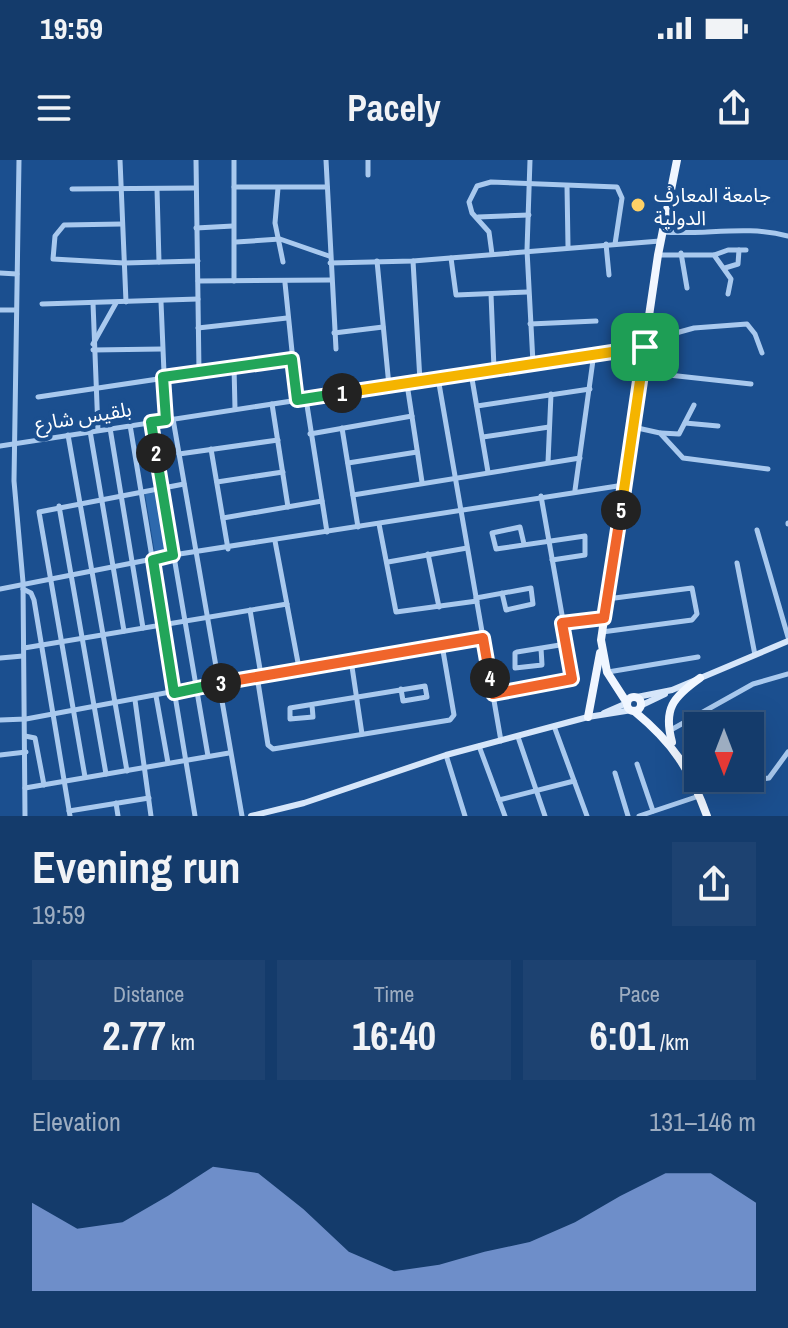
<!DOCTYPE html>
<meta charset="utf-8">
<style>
:root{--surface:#143b6b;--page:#1d4271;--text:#f1f3f6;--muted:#9dadc1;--line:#33557e;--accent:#95b2f1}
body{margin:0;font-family:"Archivo Narrow","Noto Sans Arabic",sans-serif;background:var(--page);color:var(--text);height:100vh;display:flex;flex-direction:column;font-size:30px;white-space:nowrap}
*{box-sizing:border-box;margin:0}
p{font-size:26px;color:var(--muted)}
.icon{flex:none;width:44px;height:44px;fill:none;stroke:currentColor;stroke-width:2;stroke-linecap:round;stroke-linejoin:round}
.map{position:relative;height:656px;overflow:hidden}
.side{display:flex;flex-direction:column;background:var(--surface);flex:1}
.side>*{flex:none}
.needle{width:52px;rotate:180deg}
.controls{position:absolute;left:684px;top:552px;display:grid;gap:16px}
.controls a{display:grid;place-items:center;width:80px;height:80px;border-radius:0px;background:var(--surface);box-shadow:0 8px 32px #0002,0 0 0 2px var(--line);font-size:40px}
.pin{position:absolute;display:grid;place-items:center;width:68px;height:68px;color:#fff;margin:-34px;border-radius:16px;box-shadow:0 4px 12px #0006}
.km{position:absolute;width:40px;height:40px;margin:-20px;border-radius:50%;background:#222;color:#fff;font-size:22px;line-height:40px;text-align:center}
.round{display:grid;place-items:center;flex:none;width:84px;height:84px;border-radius:0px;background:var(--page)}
.headline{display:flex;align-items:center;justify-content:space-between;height:136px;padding:0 32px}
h1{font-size:44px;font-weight:800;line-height:60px}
.figures{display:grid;grid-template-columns:repeat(3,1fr);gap:12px;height:136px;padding:8px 32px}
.figures div{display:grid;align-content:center;border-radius:0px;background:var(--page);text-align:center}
.figures b{font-size:40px;font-weight:800}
.figures small{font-size:22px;font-weight:400}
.figures p{font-size:22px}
.chart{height:224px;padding:16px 32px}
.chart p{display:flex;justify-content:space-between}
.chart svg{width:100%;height:144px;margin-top:8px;fill:var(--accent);opacity:.7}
.status{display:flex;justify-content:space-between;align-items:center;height:56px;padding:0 40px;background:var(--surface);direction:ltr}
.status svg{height:22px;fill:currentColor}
header{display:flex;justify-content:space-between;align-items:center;height:104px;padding:0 32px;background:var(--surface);font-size:36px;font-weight:800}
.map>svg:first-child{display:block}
.green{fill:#2e69ad}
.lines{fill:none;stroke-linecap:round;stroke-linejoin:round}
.street{stroke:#a9c9ee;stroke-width:5}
.secondary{stroke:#d6e6fa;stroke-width:6}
.primary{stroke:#f0f6ff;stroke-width:8}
.split-1-casing{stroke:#fff;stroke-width:16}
.split-2-casing{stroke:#fff;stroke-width:16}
.split-3-casing{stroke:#fff;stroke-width:16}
.split-4-casing{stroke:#fff;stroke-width:16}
.split-5-casing{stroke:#fff;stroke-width:16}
.split-6-casing{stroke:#fff;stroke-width:16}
.split-1{stroke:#f5b400;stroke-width:10}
.split-2{stroke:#22a559;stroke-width:10}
.split-3{stroke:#22a559;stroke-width:10}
.split-4{stroke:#f0652b;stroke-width:10}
.split-5{stroke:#f0652b;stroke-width:10}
.split-6{stroke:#f5b400;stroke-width:10}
.poi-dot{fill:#ffd166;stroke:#1b4f8f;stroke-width:3}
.labels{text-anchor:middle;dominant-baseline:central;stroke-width:8;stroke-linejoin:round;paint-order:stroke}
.poi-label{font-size:20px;fill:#fff;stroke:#1b4f8f;text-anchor:start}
.street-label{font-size:20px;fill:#fff;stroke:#1b4f8f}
</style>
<div class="status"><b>19:59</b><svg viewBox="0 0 49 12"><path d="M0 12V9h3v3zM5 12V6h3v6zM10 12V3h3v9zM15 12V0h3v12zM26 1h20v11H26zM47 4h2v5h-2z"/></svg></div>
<header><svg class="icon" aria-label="menu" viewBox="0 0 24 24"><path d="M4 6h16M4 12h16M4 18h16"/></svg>Pacely<svg class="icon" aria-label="share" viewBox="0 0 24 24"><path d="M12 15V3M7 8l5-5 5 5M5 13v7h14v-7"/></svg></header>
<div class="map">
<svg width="788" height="656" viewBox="0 0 788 656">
<rect width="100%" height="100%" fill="#1b4f8f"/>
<path class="green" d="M159,332L169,391L155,394L145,334Z"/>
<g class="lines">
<g class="street">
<path d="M19,0L14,321L23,422L25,656"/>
<path d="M120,0L126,142"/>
<path d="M196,0L199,211"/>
<path d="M234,0V121"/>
<path d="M326,0L336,189"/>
<path d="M368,0V15"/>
<path d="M530,0L527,90L533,203"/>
<path d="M567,26L568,86"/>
<path d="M234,27H327"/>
<path d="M278,28L275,63L283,102"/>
<path d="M72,29L195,28"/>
<path d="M157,29L159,102"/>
<path d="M478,57L529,55"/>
<path d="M122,64L64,65L55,76L53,99L124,103L198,101"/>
<path d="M196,68L233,66"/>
<path d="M663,72C705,75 748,65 788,76"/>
<path d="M236,82L280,79L329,96"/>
<path d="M606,84L609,115"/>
<path d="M681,93L687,128"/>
<path d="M492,94L489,72L472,53L469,42L477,26L491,22L617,27L622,38L615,84"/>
<path d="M658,95H714L731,119L728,134"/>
<path d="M714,95L728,90H746"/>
<path d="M451,98L456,135L528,132"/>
<path d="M377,101L389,226"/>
<path d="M413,101L420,221"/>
<path d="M330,103L413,101L660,81"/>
<path d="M725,108L738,104L739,90"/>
<path d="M0,113L17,114"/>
<path d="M198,121L331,120"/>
<path d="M285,123L297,240"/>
<path d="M491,134L494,209"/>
<path d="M161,142L166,260"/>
<path d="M93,143L98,270"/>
<path d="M42,144L198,139"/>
<path d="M0,150H16"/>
<path d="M530,164L596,161"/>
<path d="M198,168L287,158"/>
<path d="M334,173L383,167"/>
<path d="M646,176H665L694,168L747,164L755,174L762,193"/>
<path d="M93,184L116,143"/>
<path d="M93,190L162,189"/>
<path d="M234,206L235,249"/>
<path d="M641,212L751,224"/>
<path d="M471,213L488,312"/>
<path d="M438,218L501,581"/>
<path d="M407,224L422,322"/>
<path d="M38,237L292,199"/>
<path d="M306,239L327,372"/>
<path d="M272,244L288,347"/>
<path d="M477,246L590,229"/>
<path d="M173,259L242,656"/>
<path d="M151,262L208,596"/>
<path d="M685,263L718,266"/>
<path d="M130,265L195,656"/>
<path d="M633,267L660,273L683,298L768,309"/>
<path d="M110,268L143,468"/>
<path d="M342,268L358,367"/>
<path d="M90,271L124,471"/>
<path d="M661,273L679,274L694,245"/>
<path d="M310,274L412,256"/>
<path d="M68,275L127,611"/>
<path d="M483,277L549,267"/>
<path d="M0,286L643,187"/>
<path d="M211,289L228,389"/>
<path d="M179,294L278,280"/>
<path d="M548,302L551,234"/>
<path d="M348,303L417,292"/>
<path d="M217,322L283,312"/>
<path d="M575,330L594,193"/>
<path d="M353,335L580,298"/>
<path d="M59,346L106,614"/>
<path d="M223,358L322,341"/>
<path d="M788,363V364"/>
<path d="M379,364L396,452L477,441"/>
<path d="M757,370L788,477"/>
<path d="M275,381L299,508"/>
<path d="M524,384L520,367L492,373L496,389L585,376V395L552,400"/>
<path d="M428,394L439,447"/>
<path d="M388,402L467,388"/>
<path d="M737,403L755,495"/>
<path d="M0,429L173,395L624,325"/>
<path d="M23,429L31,433L34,440L70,656"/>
<path d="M476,438L531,428L533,444L506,450L502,433"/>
<path d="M250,450L261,515"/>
<path d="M562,463L603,458"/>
<path d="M602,472L692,460L697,454L692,428L607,439"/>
<path d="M24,488L287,444"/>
<path d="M541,488L542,505L515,508V493L517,492L566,484"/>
<path d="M0,498L23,496"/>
<path d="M351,500L362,574"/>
<path d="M608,512L698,497"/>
<path d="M257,516L268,585L273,589L450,560L454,555L442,485"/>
<path d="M493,534L573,517L541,336"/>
<path d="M156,536L168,603"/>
<path d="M135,540L151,656"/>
<path d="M312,545L313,557L290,559V548L425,526L427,537L403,541L401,529"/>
<path d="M697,557L706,566"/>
<path d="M0,560L26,559L261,515L483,478"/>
<path d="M554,566L587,656"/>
<path d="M669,571L753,524L788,514"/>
<path d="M25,576L35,578L44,625"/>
<path d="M518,577L545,656"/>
<path d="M479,586L505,656"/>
<path d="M0,595L26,592"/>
<path d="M446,595L465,656"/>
<path d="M637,604L653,651"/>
<path d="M615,613L628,656"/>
<path d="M85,617L39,352L184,324"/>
<path d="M25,628L229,593"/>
<path d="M697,629L769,618L788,592"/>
<path d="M499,640L574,621"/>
<path d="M116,643L118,656"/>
<path d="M69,651L149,638"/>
<path d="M639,656L699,636"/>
</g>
<g class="secondary">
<path d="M637,537L672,530L788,481"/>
<path d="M642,545L665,534"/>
<path d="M604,553L627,543"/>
<path d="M251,656L304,643L446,595L588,557L632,550"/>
</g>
<g class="primary">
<circle cx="634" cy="544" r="7"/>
<path d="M627,543L607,512L601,480L658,95L677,0"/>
<path d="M634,551C673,583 690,609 707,656"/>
<path d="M588,557L600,493"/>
<path d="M672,582C663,549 673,537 700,518"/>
</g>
</g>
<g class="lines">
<g class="split-1-casing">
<path id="split-1" d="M342,233L645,187"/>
</g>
<g class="split-2-casing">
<path id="split-2" d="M156,293L151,262L166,260L163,217L292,199L297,240L342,233"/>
</g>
<g class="split-3-casing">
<path id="split-3" d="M156,293L173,395L153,400L174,533L221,523"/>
</g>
<g class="split-4-casing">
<path id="split-4" d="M221,523L483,478L490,518"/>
</g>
<g class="split-5-casing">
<path id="split-5" d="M490,518L493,534L572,519L562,463L604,458L621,350"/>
</g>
<g class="split-6-casing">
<path id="split-6" d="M621,350L645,187"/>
</g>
<use href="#split-1" class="split-1"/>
<use href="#split-2" class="split-2"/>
<use href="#split-3" class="split-3"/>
<use href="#split-4" class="split-4"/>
<use href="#split-5" class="split-5"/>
<use href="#split-6" class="split-6"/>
</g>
<circle class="poi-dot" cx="638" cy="45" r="8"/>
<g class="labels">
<g class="poi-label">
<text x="654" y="34">جامعة المعارف<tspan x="654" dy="23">الدولية</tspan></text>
</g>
<g class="street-label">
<text transform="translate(83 256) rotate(-9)">بلقيس شارع</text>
</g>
</g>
</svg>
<div class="controls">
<a><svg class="needle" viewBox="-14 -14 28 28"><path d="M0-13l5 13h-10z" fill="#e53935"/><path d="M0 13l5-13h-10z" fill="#9dadc1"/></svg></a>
</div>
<div class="pin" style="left:645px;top:187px;background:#1e9e55"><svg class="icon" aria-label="arrive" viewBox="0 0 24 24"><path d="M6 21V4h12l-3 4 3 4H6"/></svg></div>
<b class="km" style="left:342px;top:233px">1</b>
<b class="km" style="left:156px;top:293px">2</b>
<b class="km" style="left:221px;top:523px">3</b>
<b class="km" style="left:490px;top:518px">4</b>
<b class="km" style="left:621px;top:350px">5</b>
</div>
<section class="side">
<div class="headline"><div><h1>Evening run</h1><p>19:59</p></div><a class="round"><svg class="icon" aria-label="share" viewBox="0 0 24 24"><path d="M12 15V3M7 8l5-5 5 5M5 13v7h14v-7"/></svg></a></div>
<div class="figures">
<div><p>Distance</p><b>2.77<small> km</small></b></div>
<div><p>Time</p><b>16:40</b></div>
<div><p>Pace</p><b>6:01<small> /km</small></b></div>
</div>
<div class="chart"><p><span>Elevation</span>131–146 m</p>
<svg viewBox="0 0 160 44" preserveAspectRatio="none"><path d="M0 44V17L10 25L20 23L30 15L40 6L50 8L60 19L70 32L80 38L90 36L100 32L110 29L120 23L130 15L140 8L150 8L160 17V44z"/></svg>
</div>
</section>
